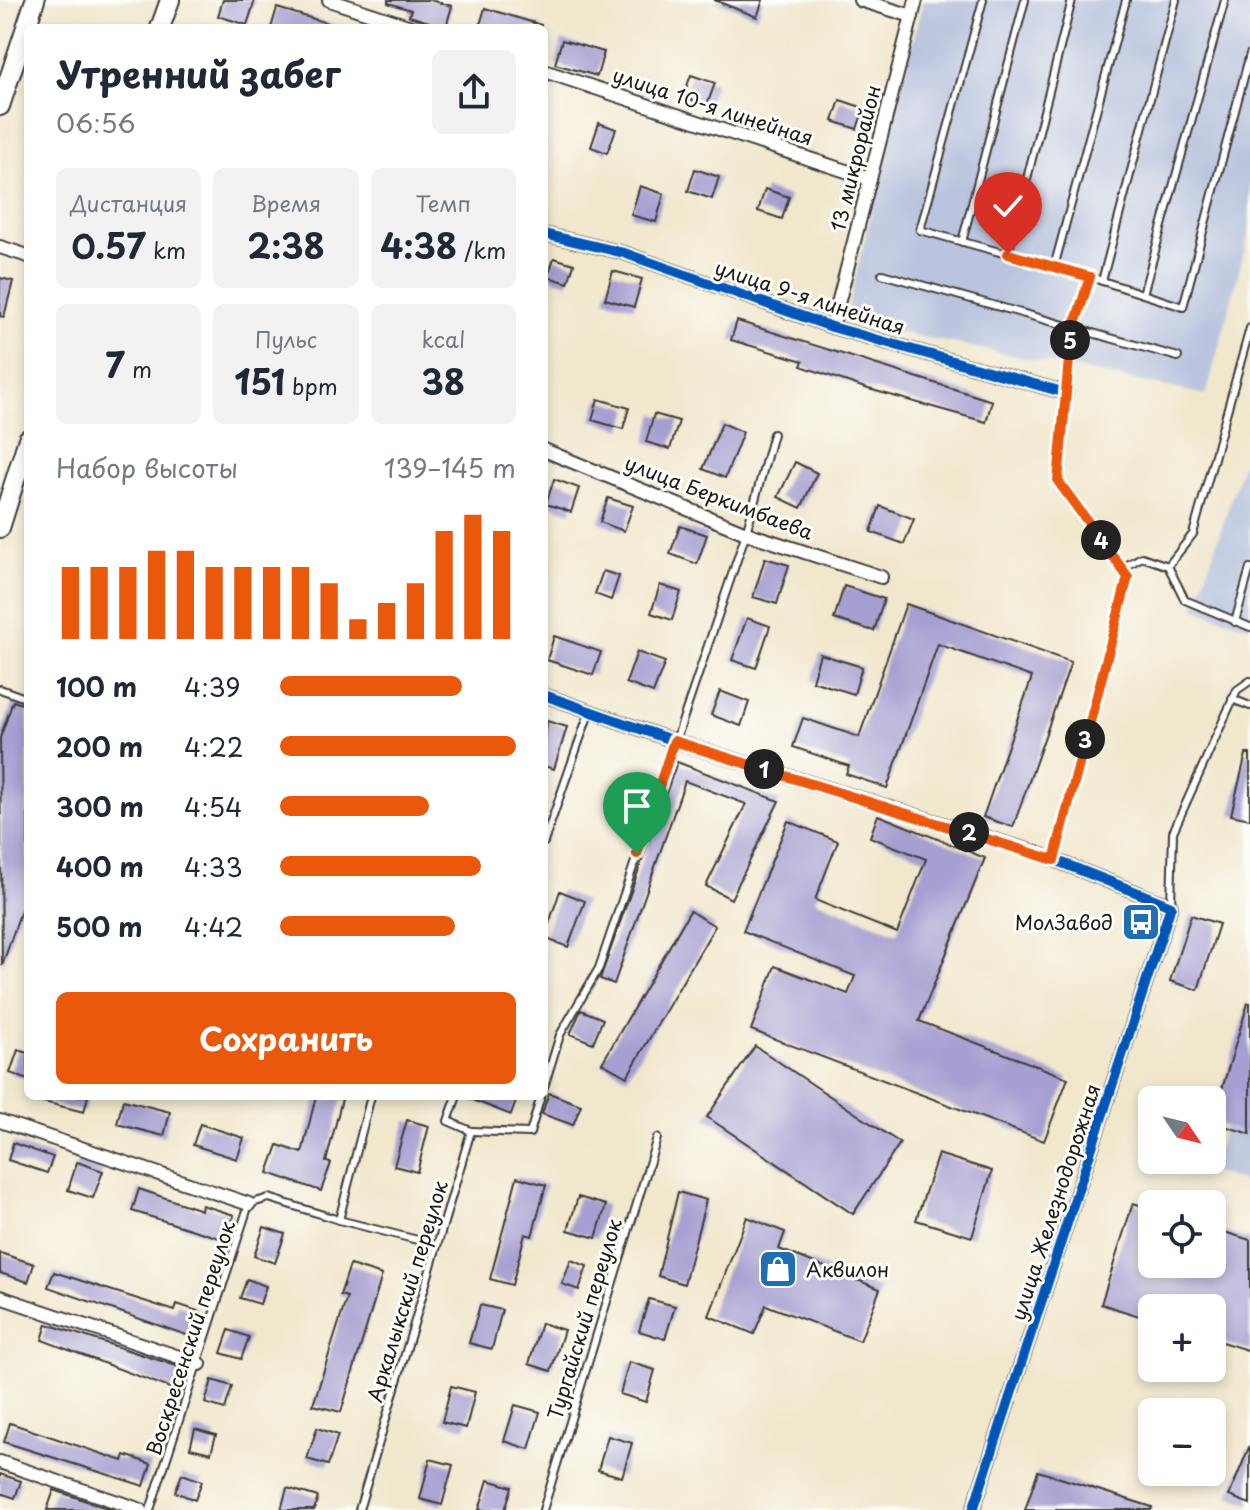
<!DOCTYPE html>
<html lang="ru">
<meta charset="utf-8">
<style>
:root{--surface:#fff;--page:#f2f2f3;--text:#1f2937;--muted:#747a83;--accent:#ea580c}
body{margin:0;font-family:"Playpen Sans",sans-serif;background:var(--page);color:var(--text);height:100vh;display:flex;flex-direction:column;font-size:30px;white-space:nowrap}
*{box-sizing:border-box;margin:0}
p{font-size:26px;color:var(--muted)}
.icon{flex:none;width:44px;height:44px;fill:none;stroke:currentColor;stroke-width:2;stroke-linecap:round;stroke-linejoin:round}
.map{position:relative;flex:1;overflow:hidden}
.panel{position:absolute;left:24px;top:24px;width:524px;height:1076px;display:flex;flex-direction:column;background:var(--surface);border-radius:12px;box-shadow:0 4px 12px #0003}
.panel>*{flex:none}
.needle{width:52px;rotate:125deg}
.fabs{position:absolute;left:1138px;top:1086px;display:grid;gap:16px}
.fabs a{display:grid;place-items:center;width:88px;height:88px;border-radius:12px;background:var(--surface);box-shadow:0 4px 12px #0003;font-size:40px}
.pin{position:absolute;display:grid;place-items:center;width:68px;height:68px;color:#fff;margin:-82px -34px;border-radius:50% 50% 50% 0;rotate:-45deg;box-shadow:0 0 8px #0007}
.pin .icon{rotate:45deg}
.km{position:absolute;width:40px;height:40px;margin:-20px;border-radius:50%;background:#222;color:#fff;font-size:22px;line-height:40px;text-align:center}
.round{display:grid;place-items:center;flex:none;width:84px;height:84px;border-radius:12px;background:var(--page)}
.overview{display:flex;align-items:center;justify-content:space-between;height:136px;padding:0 32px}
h1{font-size:36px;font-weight:700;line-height:60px}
.figures{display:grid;grid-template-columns:repeat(3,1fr);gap:12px;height:136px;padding:8px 32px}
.figures div{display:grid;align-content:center;border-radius:12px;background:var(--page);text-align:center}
.figures b{font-size:34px;font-weight:700}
.figures small{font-size:22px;font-weight:400}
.figures p{font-size:22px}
.chart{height:224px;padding:16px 32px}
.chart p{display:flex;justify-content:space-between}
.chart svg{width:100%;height:144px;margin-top:8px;stroke:var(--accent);stroke-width:6}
.button{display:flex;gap:16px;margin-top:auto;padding:16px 32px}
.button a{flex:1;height:92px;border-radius:12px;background:var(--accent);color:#fff;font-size:32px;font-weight:700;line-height:92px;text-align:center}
ul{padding:0 32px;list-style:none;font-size:26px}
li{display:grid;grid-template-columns:128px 96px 1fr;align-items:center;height:60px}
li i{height:20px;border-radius:10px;background:var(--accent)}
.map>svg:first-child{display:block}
.industrial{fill:#bac4de}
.building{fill:#a69fd1}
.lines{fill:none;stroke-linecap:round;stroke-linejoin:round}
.lane-casing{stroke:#3c3a37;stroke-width:10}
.street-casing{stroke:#3c3a37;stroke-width:16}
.secondary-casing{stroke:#3c3a37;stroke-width:22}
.lane{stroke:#fff;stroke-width:6}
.street{stroke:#fff;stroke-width:12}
.secondary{stroke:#fff;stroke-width:18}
.cycleway-casing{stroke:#fdfcf7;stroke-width:15}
.cycleway{stroke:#0057b8;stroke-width:10}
.route-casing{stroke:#fff;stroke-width:16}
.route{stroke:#ea580c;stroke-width:10}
.labels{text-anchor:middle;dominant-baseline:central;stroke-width:6;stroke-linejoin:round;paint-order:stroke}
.street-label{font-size:20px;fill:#1c1c1c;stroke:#fdfcf7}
.poi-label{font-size:20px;fill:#1c1c1c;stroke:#fdfcf7;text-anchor:end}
</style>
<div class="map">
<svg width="1250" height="1510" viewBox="0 0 1250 1510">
<rect width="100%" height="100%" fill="#fdfcf7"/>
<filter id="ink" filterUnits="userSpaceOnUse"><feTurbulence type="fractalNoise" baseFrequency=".0125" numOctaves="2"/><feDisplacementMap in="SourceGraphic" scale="16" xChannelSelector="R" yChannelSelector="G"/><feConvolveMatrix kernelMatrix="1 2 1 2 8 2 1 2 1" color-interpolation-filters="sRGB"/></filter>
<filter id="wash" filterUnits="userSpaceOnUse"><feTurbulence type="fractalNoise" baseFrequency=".006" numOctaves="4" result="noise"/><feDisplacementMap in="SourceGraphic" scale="32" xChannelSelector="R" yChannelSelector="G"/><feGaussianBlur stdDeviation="1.8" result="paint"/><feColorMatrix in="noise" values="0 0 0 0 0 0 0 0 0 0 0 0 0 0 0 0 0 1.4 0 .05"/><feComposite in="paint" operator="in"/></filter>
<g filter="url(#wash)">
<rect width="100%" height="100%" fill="#f1e7cd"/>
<g class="industrial">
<path d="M923,0H1250V230L1206,395L845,321Z"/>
<path d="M1250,441V627L1195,609Z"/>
<path d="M1250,1054V1184L1210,1171Z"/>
</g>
<g id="blocks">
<g class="building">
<path d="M223,0H255L247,25L218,16Z"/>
<path d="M388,0H430L452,6L446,27L409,16L411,10L388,3Z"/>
<path d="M714,0H763L757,17Z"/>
<path d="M277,8L334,25V28H271Z"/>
<path d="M485,8L541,25L540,28H479Z"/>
<path d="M562,40L604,52L597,76L555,64Z"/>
<path d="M691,75L715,83L707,105L683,97Z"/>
<path d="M840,100L864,108L857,129L833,121Z"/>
<path d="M599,123L616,129L607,153L591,147Z"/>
<path d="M695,169L719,177L712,199L688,191Z"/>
<path d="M640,186L664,194L656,222L631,215Z"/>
<path d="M765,189L789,197L782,219L758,211Z"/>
<path d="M554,258L574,264L568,283L548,277Z"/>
<path d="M613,271L642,279L634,307L605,299Z"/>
<path d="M0,278L13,281L4,317L0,316Z"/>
<path d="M737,321L992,401L986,422L865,388L801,366L803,361L731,340Z"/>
<path d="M598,399L629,408L623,429L592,420Z"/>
<path d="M654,414L679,421L670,449L646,442Z"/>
<path d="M722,423L743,432L725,478L703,469Z"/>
<path d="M795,462L817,473L801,508L778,497Z"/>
<path d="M554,479L579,488L571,512L546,504Z"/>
<path d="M608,498L633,506L624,531L600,522Z"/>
<path d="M880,506L914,519L904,544L871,532Z"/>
<path d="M680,526L707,535L697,564L670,554Z"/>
<path d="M765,558L789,565L777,604L753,597Z"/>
<path d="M603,571L619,576L611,600L595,594Z"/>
<path d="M660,585L681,592L672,620L651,613Z"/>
<path d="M844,586L884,599L874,631L834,619Z"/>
<path d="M906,604L1071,662L1013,827L983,817L1032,677L938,644L887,788L846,774L849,766L793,747L803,718L859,737Z"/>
<path d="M747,618L770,626L756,668L732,660Z"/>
<path d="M554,636L601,652L593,675L547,660Z"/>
<path d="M637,652L665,662L653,693L626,683Z"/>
<path d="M820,654L862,667L854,694L812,681Z"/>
<path d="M720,691L749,702L741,726L711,715Z"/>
<path d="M13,701L28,706V890L2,966L0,738Z"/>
<path d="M547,721L567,727L554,769L544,766Z"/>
<path d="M1246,754H1250V819L1231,815Z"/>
<path d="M677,762L779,801L731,899L706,886L746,804L685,781L614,984L600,979Z"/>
<path d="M878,815L985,858L919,1021L1068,1078L1044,1141L751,1030L775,966L848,994L855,976L743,931L788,821L838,841L815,900L897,933L926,859L870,837Z"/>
<path d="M560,891L585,901L568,947L544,938Z"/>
<path d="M690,911L715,926L627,1077L602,1063Z"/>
<path d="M1191,915L1219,924L1198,990L1170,981Z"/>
<path d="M1248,1003H1250V1134L1212,1122Z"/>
<path d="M581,1010L603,1019L593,1043L570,1034Z"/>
<path d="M755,1046L900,1143L853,1214L707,1117Z"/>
<path d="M18,1050L28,1053V1080L10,1073Z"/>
<path d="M549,1093L581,1105L573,1125L542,1114Z"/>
<path d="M37,1096H88L84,1112L36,1100Z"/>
<path d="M316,1096L342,1099L326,1162L331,1163L321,1191L268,1173L278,1145L302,1153Z"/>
<path d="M463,1096H518L511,1115Z"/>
<path d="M123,1100L170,1112L164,1136L117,1124Z"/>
<path d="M407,1120L429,1126L417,1172L394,1166Z"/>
<path d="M200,1124L244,1138L237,1159L193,1145Z"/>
<path d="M13,1143L53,1157L47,1173L8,1160Z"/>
<path d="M938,1154L992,1171L972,1237L916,1220Z"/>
<path d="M77,1162L103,1171L93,1198L68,1190Z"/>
<path d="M517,1177L546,1185L532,1236L525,1234L512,1285L490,1279Z"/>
<path d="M139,1189L201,1210L202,1205L234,1215L226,1240L132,1211Z"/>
<path d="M678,1192L706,1200L684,1284L658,1276Z"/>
<path d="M578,1197L606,1205L596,1238L568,1230Z"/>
<path d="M1133,1203L1152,1209V1264H1212V1228L1250,1240V1351L1212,1339V1308H1152V1320L1101,1304Z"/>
<path d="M747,1217L785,1232L779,1249L880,1289L860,1341L766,1305L754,1334L709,1316Z"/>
<path d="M264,1227L285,1234L275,1263L254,1256Z"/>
<path d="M0,1253L34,1264L28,1282L0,1273Z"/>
<path d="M571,1260L587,1266L579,1290L562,1284Z"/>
<path d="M350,1265L382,1275L341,1412L313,1405L347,1297L340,1295Z"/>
<path d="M54,1272L175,1311L177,1304L201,1312L192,1337L48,1287Z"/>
<path d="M247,1279L266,1286L260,1304L240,1298Z"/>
<path d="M649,1299L675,1306L665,1339L639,1331Z"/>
<path d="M480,1305L502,1310L492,1349L469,1343Z"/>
<path d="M541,1323L564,1330L551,1371L529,1364Z"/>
<path d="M47,1324L183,1368L175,1390L42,1340Z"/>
<path d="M229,1330L249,1337L241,1359L221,1353Z"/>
<path d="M629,1362L655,1370L646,1402L620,1394Z"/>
<path d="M212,1380L232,1386L225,1409L205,1403Z"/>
<path d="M451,1386L475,1392L466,1428L442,1422Z"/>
<path d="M515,1405L540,1412L529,1449L504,1441Z"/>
<path d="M10,1423L123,1461L125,1455L151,1464L144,1486L4,1442Z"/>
<path d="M317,1428L338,1435L328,1465L307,1459Z"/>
<path d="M195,1429L216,1435L211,1453L190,1448Z"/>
<path d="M608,1436L632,1443L622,1477L598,1470Z"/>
<path d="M1250,1445V1504L1229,1496Z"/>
<path d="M430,1459L453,1465L442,1505L420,1499Z"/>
<path d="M1038,1471L1152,1507L1151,1510H1025Z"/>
<path d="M0,1474L21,1481L15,1498L0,1493Z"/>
<path d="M182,1474L202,1481L195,1500L175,1492Z"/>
<path d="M488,1480L512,1487L505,1510H479Z"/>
<path d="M287,1488L318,1497L314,1510H281Z"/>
<path d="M54,1490L113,1510H47Z"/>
</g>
</g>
</g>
<g filter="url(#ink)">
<use href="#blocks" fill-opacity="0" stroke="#3c3a37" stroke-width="2"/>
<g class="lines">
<g class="lane-casing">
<g id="lane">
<path d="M983,0L920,230L1090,277L1183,307L1250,54"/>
<path d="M962,242L1025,0"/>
<path d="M1008,254L1072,0"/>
<path d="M1054,267L1126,0"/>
<path d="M882,274L1178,357"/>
<path d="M1102,281L1176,0"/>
<path d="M1143,294L1225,0"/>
<path d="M1168,566L1193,534L1250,328"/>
<path d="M1122,568L1142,557L1168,566L1185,600L1250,627"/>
<path d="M1235,622L1250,568"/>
<path d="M0,689L28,699"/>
<path d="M1232,699L1250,706"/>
<path d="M544,842L589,713"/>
<path d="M1054,860L1128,577L1058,481L1071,337L1090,277"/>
<path d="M1171,905L1173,832L1237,690L1250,681"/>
<path d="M544,1087L560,1035L599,968L746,533L773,434"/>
<path d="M471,1131L530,1133L541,1096"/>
<path d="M339,1220L437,1245"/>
<path d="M150,1510L249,1204L269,1198L339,1220L371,1096"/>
<path d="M359,1510L471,1131L448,1121L457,1096"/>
<path d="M543,1510L657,1138"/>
</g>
</g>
<g class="street-casing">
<g id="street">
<path d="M329,0L414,28"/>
<path d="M860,0L912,16"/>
<path d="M544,71L870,179"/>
<path d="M544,234L624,253L832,327L1066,393"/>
<path d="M0,247L28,256"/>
<path d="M832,327L916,0"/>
<path d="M544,450L746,533L881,577"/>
<path d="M544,695L674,741L1037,853L1171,906L973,1510"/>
<path d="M0,1121L249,1204"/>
<path d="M0,1297L200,1364"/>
<path d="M0,1462L141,1510"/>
</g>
</g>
<g class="secondary-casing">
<g id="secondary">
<path d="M160,28L170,0"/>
<path d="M0,106L35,0"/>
<path d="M0,528L28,439"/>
</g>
</g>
<use href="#lane" class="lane"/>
<use href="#street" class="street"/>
<use href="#secondary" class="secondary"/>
<g class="cycleway-casing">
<g id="cycleway">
<path d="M544,234L624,253L832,327L1066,393"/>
<path d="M544,695L674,741L1037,853L1171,906L973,1510"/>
</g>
</g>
<use href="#cycleway" class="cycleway"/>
</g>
</g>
<g class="lines" filter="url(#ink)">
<g class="route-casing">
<path id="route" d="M637,854L674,741L1054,860L1128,577L1058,481L1071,337L1090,277L1008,254"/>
</g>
<use href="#route" class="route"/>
</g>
<defs>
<g id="bus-square" transform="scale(2)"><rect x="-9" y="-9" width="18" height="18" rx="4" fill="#1f6fb2" stroke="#fdfcf7"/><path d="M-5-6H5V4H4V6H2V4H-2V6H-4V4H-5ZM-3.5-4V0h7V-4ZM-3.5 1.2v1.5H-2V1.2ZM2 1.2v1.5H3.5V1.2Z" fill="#fff"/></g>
<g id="shop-square" transform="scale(2)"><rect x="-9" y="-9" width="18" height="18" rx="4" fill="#1f6fb2" stroke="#fdfcf7"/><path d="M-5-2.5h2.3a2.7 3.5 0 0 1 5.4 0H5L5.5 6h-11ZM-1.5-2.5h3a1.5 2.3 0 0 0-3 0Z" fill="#fff"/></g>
</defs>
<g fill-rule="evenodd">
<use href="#bus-square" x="1141" y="922"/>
<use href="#shop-square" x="778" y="1269"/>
</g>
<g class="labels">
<g class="street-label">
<text transform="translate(713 106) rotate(18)">улица 10-я линейная</text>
<text transform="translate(855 158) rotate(-76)">13 микрорайон</text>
<text transform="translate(810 297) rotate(18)">улица 9-я линейная</text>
<text transform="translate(719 497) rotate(21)">улица Беркимбаева</text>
<text transform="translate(1055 1202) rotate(-72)">улица Железнодорожная</text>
<text transform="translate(407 1291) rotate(-73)">Аркалыкский переулок</text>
<text transform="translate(584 1319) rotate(-73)">Тургайский переулок</text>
<text transform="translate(190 1338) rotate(-72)">Воскресенский переулок</text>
</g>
<g class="poi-label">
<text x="1113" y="922">МолЗавод</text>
<text x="806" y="1269" text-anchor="start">Аквилон</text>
</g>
</g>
</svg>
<div class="fabs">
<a><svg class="needle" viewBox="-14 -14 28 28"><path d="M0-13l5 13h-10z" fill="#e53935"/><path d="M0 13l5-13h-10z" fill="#747a83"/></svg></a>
<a><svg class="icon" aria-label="locate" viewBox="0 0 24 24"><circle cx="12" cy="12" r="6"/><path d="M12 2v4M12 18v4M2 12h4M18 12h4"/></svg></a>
<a>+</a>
<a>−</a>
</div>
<div class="pin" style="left:637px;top:854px;background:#1e9e55"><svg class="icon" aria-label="arrive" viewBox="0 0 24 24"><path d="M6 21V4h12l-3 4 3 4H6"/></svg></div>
<div class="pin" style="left:1008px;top:254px;background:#d93025"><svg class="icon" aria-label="check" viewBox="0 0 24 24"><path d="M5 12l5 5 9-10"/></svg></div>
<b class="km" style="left:764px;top:769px">1</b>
<b class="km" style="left:969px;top:832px">2</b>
<b class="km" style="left:1085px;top:739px">3</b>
<b class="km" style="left:1101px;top:540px">4</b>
<b class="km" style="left:1070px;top:340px">5</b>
<section class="panel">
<div class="overview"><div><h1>Утренний забег</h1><p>06:56</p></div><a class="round"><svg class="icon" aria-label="share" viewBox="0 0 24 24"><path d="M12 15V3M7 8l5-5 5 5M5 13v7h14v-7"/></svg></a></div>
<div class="figures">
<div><p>Дистанция</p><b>0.57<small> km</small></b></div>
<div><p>Время</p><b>2:38</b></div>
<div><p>Темп</p><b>4:38<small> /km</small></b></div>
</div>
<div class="figures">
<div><b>7<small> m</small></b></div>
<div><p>Пульс</p><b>151<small> bpm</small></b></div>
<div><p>kcal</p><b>38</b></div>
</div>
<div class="chart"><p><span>Набор высоты</span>139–145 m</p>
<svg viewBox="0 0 160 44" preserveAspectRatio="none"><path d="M5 44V22M15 44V22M25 44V22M35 44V17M45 44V17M55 44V22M65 44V22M75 44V22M85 44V22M95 44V27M105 44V38M115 44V33M125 44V27M135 44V11M145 44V6M155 44V11"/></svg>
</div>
<ul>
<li><b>100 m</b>4:39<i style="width:77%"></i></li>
<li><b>200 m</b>4:22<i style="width:100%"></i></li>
<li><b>300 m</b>4:54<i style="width:63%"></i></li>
<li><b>400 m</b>4:33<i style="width:85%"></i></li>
<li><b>500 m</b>4:42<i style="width:74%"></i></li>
</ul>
<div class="button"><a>Сохранить</a></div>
</section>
</div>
